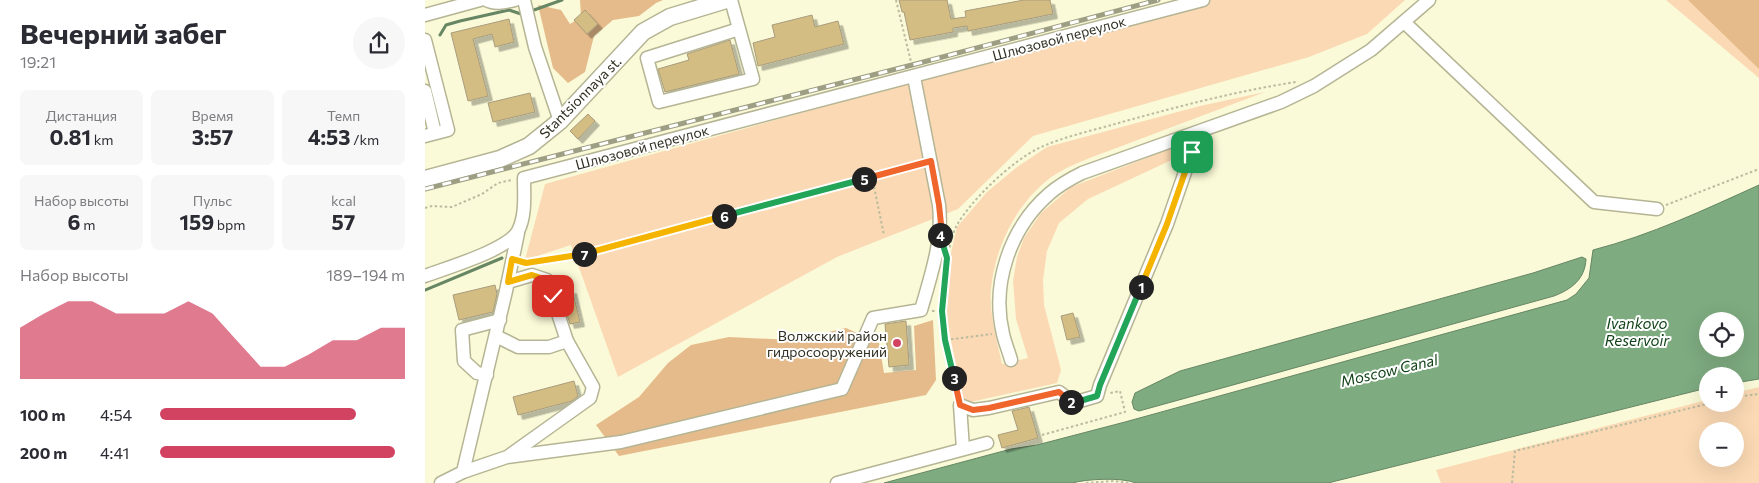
<!DOCTYPE html>
<html lang="ru">
<meta charset="utf-8">
<style>
:root{--surface:#fff;--page:#f7f7f7;--text:#2b2b33;--muted:#7c7c81;--accent:#d24261}
body{margin:0;font-family:Commissioner,sans-serif;background:var(--page);color:var(--text);height:100vh;display:flex;flex-direction:column;font-size:19px;white-space:nowrap}
*{box-sizing:border-box;margin:0}
p{font-size:16px;color:var(--muted)}
.icon{flex:none;width:28px;height:28px;fill:none;stroke:currentColor;stroke-width:2;stroke-linecap:round;stroke-linejoin:round}
.map{position:relative;flex:1;overflow:hidden}
.panel{display:flex;flex-direction:column;background:var(--surface);width:425px}
.panel>*{flex:none}
.fabs{position:absolute;left:1274px;top:312px;display:grid;gap:10px}
.fabs a{display:grid;place-items:center;width:45px;height:45px;border-radius:50%;background:var(--surface);box-shadow:0 5px 20px #0002;font-size:25px}
.pin{position:absolute;display:grid;place-items:center;width:42px;height:42px;color:#fff;margin:-21px;border-radius:10px;box-shadow:0 2px 8px #0006}
.km{position:absolute;width:25px;height:25px;margin:-12px;border-radius:50%;background:#222;color:#fff;font-size:14px;line-height:25px;text-align:center}
.round{display:grid;place-items:center;flex:none;width:52px;height:52px;border-radius:26px;background:var(--page)}
.summary{display:flex;align-items:center;justify-content:space-between;height:85px;padding:0 20px}
h1{font-size:28px;font-weight:700;line-height:38px}
.stats{display:grid;grid-template-columns:repeat(3,1fr);gap:8px;height:85px;padding:5px 20px}
.stats div{display:grid;align-content:center;border-radius:8px;background:var(--page);text-align:center}
.stats b{font-size:21px;font-weight:700}
.stats small{font-size:14px;font-weight:400}
.stats p{font-size:14px}
.chart{height:140px;padding:10px 20px}
.chart p{display:flex;justify-content:space-between}
.chart svg{width:100%;height:90px;margin-top:5px;fill:var(--accent);opacity:.7}
ul{padding:0 20px;list-style:none;font-size:16px}
li{display:grid;grid-template-columns:80px 60px 1fr;align-items:center;height:38px}
li i{height:12px;border-radius:6px;background:var(--accent)}
main{display:flex;flex:1;min-height:0}
.map>svg:first-child{display:block}
.green{fill:#fbd9b4;fill-rule:evenodd}
.forest{fill:#e6bb8b}
.water{fill:#7eab80;stroke:#668664;fill-rule:evenodd}
.lines{fill:none;stroke-linecap:round;stroke-linejoin:round}
.stream{stroke:#668664;stroke-width:3}
.building{fill:#d4bd83;stroke:#a89c7d;filter:url(#shadow)}
.minor-casing{stroke:#b5b595;stroke-width:15}
.major-casing{stroke:#b5b595;stroke-width:19}
.path{stroke:#bbbb9f;stroke-width:2;stroke-dasharray:2.5 2.5;stroke-linecap:butt}
.minor{stroke:#fff;stroke-width:12}
.major{stroke:#fff;stroke-width:16}
.rail-casing{stroke:#9e9e85;stroke-width:5}
.rail{stroke:#fff;stroke-width:3;stroke-dasharray:9;stroke-linecap:butt}
.split-1-casing{stroke:#fff;stroke-width:10}
.split-2-casing{stroke:#fff;stroke-width:10}
.split-3-casing{stroke:#fff;stroke-width:10}
.split-4-casing{stroke:#fff;stroke-width:10}
.split-5-casing{stroke:#fff;stroke-width:10}
.split-6-casing{stroke:#fff;stroke-width:10}
.split-7-casing{stroke:#fff;stroke-width:10}
.split-8-casing{stroke:#fff;stroke-width:10}
.split-1{stroke:#f5b400;stroke-width:6}
.split-2{stroke:#22a559;stroke-width:6}
.split-3{stroke:#f0652b;stroke-width:6}
.split-4{stroke:#22a559;stroke-width:6}
.split-5{stroke:#f0652b;stroke-width:6}
.split-6{stroke:#22a559;stroke-width:6}
.split-7{stroke:#f5b400;stroke-width:6}
.split-8{stroke:#f5b400;stroke-width:6}
.poi-dot{fill:#d24261;stroke:#fff;stroke-width:2}
.labels{text-anchor:middle;dominant-baseline:central;stroke-width:4;stroke-linejoin:round;paint-order:stroke}
.street-label{font-size:14px;fill:#2f2e21;stroke:#fff}
.poi-label{font-size:14px;fill:#2f2e21;stroke:#fff;text-anchor:end}
.water-label{font-size:15px;font-style:italic;fill:#124318;stroke:#fff}
</style>
<main>
<section class="panel">
<div class="summary"><div><h1>Вечерний забег</h1><p>19:21</p></div><a class="round"><svg class="icon" aria-label="share" viewBox="0 0 24 24"><path d="M12 15V3M7 8l5-5 5 5M5 13v7h14v-7"/></svg></a></div>
<div class="stats">
<div><p>Дистанция</p><b>0.81<small> km</small></b></div>
<div><p>Время</p><b>3:57</b></div>
<div><p>Темп</p><b>4:53<small> /km</small></b></div>
</div>
<div class="stats">
<div><p>Набор высоты</p><b>6<small> m</small></b></div>
<div><p>Пульс</p><b>159<small> bpm</small></b></div>
<div><p>kcal</p><b>57</b></div>
</div>
<div class="chart"><p><span>Набор высоты</span>189–194 m</p>
<svg viewBox="0 0 160 44" preserveAspectRatio="none"><path d="M0 44V19L10 12L20 6L30 6L40 12L50 12L60 12L70 6L80 12L90 25L100 38L110 38L120 32L130 25L140 25L150 19L160 19V44z"/></svg>
</div>
<ul>
<li><b>100 m</b>4:54<i style="width:80%"></i></li>
<li><b>200 m</b>4:41<i style="width:96%"></i></li>
</ul>
</section>
<div class="map">
<svg width="1334" height="483" viewBox="0 0 1334 483">
<defs>
<filter id="shadow"><feDropShadow dx="4.5" dy="4.5" stdDeviation="0" flood-color="#0004"/></filter>
</defs>
<rect width="100%" height="100%" fill="#fafad8"/>
<g class="green">
<path d="M783,0H980L942,34L884,57L608,136L533,209L412,257L193,377L146,245L100,260L120,184Z"/>
<path d="M1241,0H1334V78Z"/>
<path d="M840,92C794,109 748,127 702,144C679,153 644,164 625,178C591,204 570,247 566,289C564,315 572,340 577,364L603,358L591,319L588,281L592,257L599,238L616,213L646,187L750,147L751,158L663,199L634,223L622,251L618,280L619,305L636,370L632,383L541,403L537,397L520,309L524,261L532,227L562,192L592,167L622,147L775,106Z"/>
<path d="M1334,387V483H1016L1011,470L1282,400V404H1310V393ZM1310,431V459H1282V431Z"/>
</g>
<g class="forest">
<path d="M155,0H238L231,3L214,16L188,20L169,36L160,72L143,83L128,68L113,5L136,10L145,24L156,17Z"/>
<path d="M1263,0H1334V69Z"/>
<path d="M508,320L511,380L501,395L194,456L171,425L214,397L243,363L266,345L304,337L368,340L421,328L454,343L459,373L491,370L489,326Z"/>
</g>
<g class="water">
<path d="M1334,185V379L1310,383V376H1282V388L903,483H711C696,477 662,479 647,483H459L586,449L612,445L700,422L1142,300L1151,294L1164,278L1168,250C1226,235 1279,210 1334,185ZM1310,321V349H1282V321Z"/>
<path d="M1157,257L1161,259C1160,279 1147,289 1129,296L714,411L709,409L707,402L710,393L755,371L1108,273Z"/>
</g>
<g class="lines">
<g class="stream">
<path d="M109,10L137,0"/>
<path d="M15,35L21,25L35,21L84,10L96,14"/>
<path d="M0,290L77,258"/>
</g>
</g>
<g class="building">
<path d="M474,0H522L526,19L541,17L540,11L599,0H625L628,14L543,31L542,26L528,28V32L485,40L479,12H477Z"/>
<path d="M160,10L173,24L162,34L149,20Z"/>
<path d="M387,15L390,27L413,21L419,44L333,66L328,43L350,37L347,25Z"/>
<path d="M84,19L89,42L70,47L67,34L48,39L63,96L43,101L26,33Z"/>
<path d="M305,40L314,74L240,92L233,69L264,60L262,54Z"/>
<path d="M105,93L110,112L68,122L63,103Z"/>
<path d="M163,114L170,121L153,139L145,131Z"/>
<path d="M70,285L72,294L68,312L34,320L28,295Z"/>
<path d="M147,289L155,322L145,324L134,291Z"/>
<path d="M648,313L655,337L642,340L636,316Z"/>
<path d="M481,321L484,365L464,367L460,324Z"/>
<path d="M149,381L153,396L147,401L93,415L88,397Z"/>
<path d="M604,407L613,438L577,448L573,435L593,430L587,411Z"/>
</g>
<g class="lines">
<g class="minor-casing">
<g id="minor">
<path d="M61,0C70,5 81,2 90,0"/>
<path d="M99,0L110,47L135,121"/>
<path d="M306,0L328,79L234,102L222,58L314,29"/>
<path d="M0,15L55,0"/>
<path d="M979,22L1169,202L1232,209"/>
<path d="M0,40L23,130L0,136"/>
<path d="M0,91L10,133"/>
<path d="M0,276C21,268 83,250 93,231C101,216 99,195 99,178L778,0"/>
<path d="M71,336L93,347H124L142,341L122,280L107,275L83,282"/>
<path d="M586,360C584,352 580,343 578,334C566,284 585,228 624,194C634,185 645,179 657,173L856,102L889,86L946,50L1004,0"/>
<path d="M62,375L52,373L39,361L37,330L75,320"/>
<path d="M538,449L535,405L548,410L564,408L634,392L648,403L672,396L675,385L742,224L767,152L765,135"/>
<path d="M85,455L165,398L168,387L142,341"/>
<path d="M38,472L82,457L196,442L417,389L448,318L496,310C506,275 518,241 514,205L489,77"/>
<path d="M16,483L38,472L81,291L93,233"/>
<path d="M412,483L562,443"/>
</g>
</g>
<g class="major-casing">
<path id="major" d="M0,179L75,159L104,146L135,121L218,32L245,17L301,0"/>
</g>
<g class="path">
<path d="M471,0L487,66"/>
<path d="M447,177L459,235"/>
<path d="M1241,205L1334,169"/>
<path d="M0,208L7,206L27,207L57,194L73,183L87,180"/>
<path d="M522,257C525,247 527,234 532,225C547,199 587,161 614,148C640,136 670,130 697,122C755,106 812,91 871,82"/>
<path d="M522,259L517,311L521,340L533,395"/>
<path d="M99,263L158,254L496,163"/>
<path d="M507,311H517"/>
<path d="M521,340L567,334"/>
<path d="M1310,397L1334,394"/>
<path d="M617,435L700,412L695,391L685,393"/>
<path d="M661,483L688,481L705,483"/>
<path d="M1087,483L1090,451L1282,404"/>
</g>
<use href="#minor" class="minor"/>
<use href="#major" class="major"/>
<g class="rail-casing">
<path id="rail" d="M0,189L487,65L733,0"/>
</g>
<use href="#rail" class="rail"/>
</g>
<g class="lines">
<g class="split-1-casing">
<path id="split-1" d="M716,287L742,224L767,152"/>
</g>
<g class="split-2-casing">
<path id="split-2" d="M646,402L648,403L672,396L675,385L716,287"/>
</g>
<g class="split-3-casing">
<path id="split-3" d="M529,378L535,405L548,410L564,408L634,392L646,402"/>
</g>
<g class="split-4-casing">
<path id="split-4" d="M515,235L522,258L517,311L520,340L529,378"/>
</g>
<g class="split-5-casing">
<path id="split-5" d="M439,179L506,161L514,205L516,224L515,235"/>
</g>
<g class="split-6-casing">
<path id="split-6" d="M299,216L439,179"/>
</g>
<g class="split-7-casing">
<path id="split-7" d="M159,254L299,216"/>
</g>
<g class="split-8-casing">
<path id="split-8" d="M128,296L122,280L107,275L83,282L87,259L101,263L159,254"/>
</g>
<use href="#split-1" class="split-1"/>
<use href="#split-2" class="split-2"/>
<use href="#split-3" class="split-3"/>
<use href="#split-4" class="split-4"/>
<use href="#split-5" class="split-5"/>
<use href="#split-6" class="split-6"/>
<use href="#split-7" class="split-7"/>
<use href="#split-8" class="split-8"/>
</g>
<circle class="poi-dot" cx="472" cy="343" r="5"/>
<g class="labels">
<g class="street-label">
<text transform="translate(634 38) rotate(-15)">Шлюзовой переулок</text>
<text transform="translate(155 97) rotate(-45)">Stantsionnaya st.</text>
<text transform="translate(217 147) rotate(-15)">Шлюзовой переулок</text>
</g>
<g class="poi-label">
<text x="462" y="335">Волжский район<tspan x="462" dy="16">гидросооружений</tspan></text>
</g>
<g class="water-label">
<text x="1212" y="323">Ivankovo<tspan x="1212" dy="17">Reservoir</tspan></text>
<text transform="translate(964 370) rotate(-13)">Moscow Canal</text>
</g>
</g>
</svg>
<div class="fabs">
<a><svg class="icon" aria-label="locate" viewBox="0 0 24 24"><circle cx="12" cy="12" r="6"/><path d="M12 2v4M12 18v4M2 12h4M18 12h4"/></svg></a>
<a>+</a>
<a>−</a>
</div>
<div class="pin" style="left:767px;top:152px;background:#1e9e55"><svg class="icon" aria-label="arrive" viewBox="0 0 24 24"><path d="M6 21V4h12l-3 4 3 4H6"/></svg></div>
<div class="pin" style="left:128px;top:296px;background:#d93025"><svg class="icon" aria-label="check" viewBox="0 0 24 24"><path d="M5 12l5 5 9-10"/></svg></div>
<b class="km" style="left:716px;top:287px">1</b>
<b class="km" style="left:646px;top:402px">2</b>
<b class="km" style="left:529px;top:378px">3</b>
<b class="km" style="left:515px;top:235px">4</b>
<b class="km" style="left:439px;top:179px">5</b>
<b class="km" style="left:299px;top:216px">6</b>
<b class="km" style="left:159px;top:254px">7</b>
</div>
</main>
